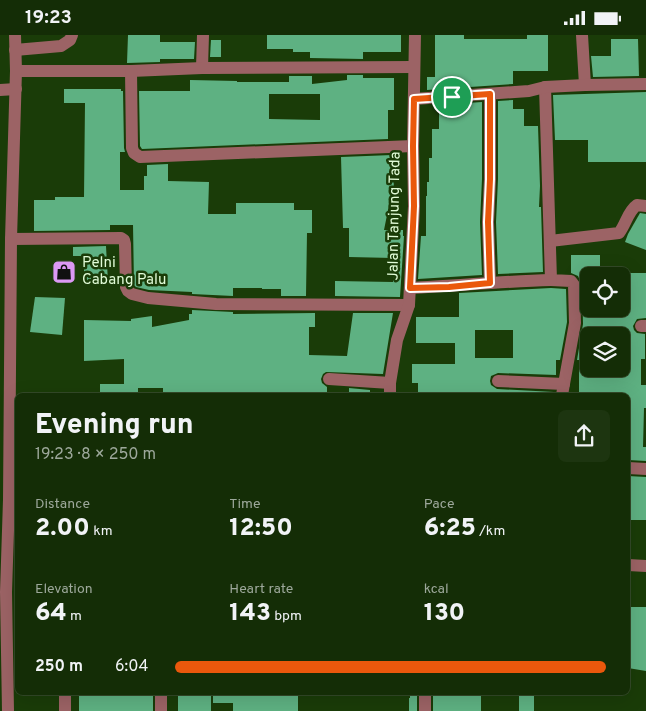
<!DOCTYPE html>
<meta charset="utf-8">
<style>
:root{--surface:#142d06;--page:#1d3510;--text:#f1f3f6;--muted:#9da89b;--line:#334928;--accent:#ea580c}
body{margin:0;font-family:Overpass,sans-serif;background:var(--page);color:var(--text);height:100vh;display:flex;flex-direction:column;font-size:19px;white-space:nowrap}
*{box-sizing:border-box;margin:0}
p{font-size:16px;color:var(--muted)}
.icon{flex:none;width:28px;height:28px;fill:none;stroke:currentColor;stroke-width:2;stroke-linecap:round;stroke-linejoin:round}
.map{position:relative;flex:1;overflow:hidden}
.side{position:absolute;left:15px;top:358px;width:615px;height:302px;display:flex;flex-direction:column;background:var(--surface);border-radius:8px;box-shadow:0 5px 20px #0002,0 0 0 1px var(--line)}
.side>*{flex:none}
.tools{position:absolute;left:580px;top:232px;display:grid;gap:10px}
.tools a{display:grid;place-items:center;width:50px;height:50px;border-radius:8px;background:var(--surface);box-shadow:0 5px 20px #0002,0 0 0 1px var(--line);font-size:25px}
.pin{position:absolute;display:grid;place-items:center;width:42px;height:42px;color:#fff;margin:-21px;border:2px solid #fff;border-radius:50%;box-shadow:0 1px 5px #0007}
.round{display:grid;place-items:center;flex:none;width:52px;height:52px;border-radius:8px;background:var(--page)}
.overview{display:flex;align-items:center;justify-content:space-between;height:85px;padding:0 20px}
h1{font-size:28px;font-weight:800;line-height:38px}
.metrics{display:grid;grid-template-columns:repeat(3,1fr);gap:8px;height:85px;padding:5px 20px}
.metrics div{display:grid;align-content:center}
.metrics b{font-size:25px;font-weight:800}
.metrics small{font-size:14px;font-weight:400}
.metrics p{font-size:14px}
ul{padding:0 20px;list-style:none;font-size:16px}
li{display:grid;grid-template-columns:80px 60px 1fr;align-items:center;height:38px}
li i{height:12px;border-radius:6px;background:var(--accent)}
.status{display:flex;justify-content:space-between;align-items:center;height:35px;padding:0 25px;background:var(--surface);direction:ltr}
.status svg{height:14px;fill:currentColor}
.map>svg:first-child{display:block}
.building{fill:#5eb182;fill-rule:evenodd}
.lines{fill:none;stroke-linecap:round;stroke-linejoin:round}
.minor{stroke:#9c6365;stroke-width:12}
.route-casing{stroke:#fff;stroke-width:10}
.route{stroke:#ea580c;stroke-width:6}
.labels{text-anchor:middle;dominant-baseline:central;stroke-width:5;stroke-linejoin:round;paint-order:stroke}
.street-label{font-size:15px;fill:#e1fbd7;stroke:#1a3c08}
.poi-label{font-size:15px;fill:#e1fbd7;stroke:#1a3c08;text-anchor:start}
</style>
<div class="status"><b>19:23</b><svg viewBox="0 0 49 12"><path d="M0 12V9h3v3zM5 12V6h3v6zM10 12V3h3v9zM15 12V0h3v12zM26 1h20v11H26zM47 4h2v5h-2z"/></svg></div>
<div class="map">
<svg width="646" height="676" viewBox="0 0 646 676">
<rect width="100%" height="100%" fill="#1a3c08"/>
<g class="building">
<path d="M128,0H160V7H195L194,24H160V27L127,28Z"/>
<path d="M267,0H401V17H363V24L310,23V17H293V14H267Z"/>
<path d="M435,0H464V4H527V0H548V36H513V49L427,55V42H435Z"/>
<path d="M611,4H638L639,41L593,42L591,21H611Z"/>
<path d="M211,5H221V22H210Z"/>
<path d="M347,40H363V43H394V75H388V104L142,114L140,111L139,56H190V45L237,46V47H289V41H312V49L347,45ZM269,59H320V85L269,84Z"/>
<path d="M64,54H121V56H123L124,113L125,117H120V155H144V141H147V130L168,129V146L209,147L208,179H236V168H294V175H312V198H307L306,261H281V254H262V253H233V261L192,259V257L149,255L136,252L134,250L133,190H110V195L34,196V165H55V162H84L85,68H64Z"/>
<path d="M646,57V127H588V105H555L553,60Z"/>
<path d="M513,65V74H524V91H538L540,151L539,172H541L543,237L498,239L496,187L498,144V66Z"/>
<path d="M482,67V144L480,187L482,240L418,244L421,201H426V161H427V147H429V123H432V94H439V70Z"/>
<path d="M392,120L395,170H389L384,195H403V201H404L400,262L335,261V246L393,247V223L349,222V193H343L341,122Z"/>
<path d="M640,178L646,179V215L625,207L628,199Z"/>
<path d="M106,211L108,247H84V221H73V212Z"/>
<path d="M571,220H600V240H589V274H621L622,238H646V283L637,284L633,291L634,295L637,298L645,299V324H641V350H646V373H644L643,412H646V426L628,425V360H579V334H621V301H589V325H577L583,289L582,250L578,241L571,238Z"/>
<path d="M551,253L566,254L567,287L560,325H556V340L498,338L491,341L490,346L491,350L497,354L554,357V360H456V358H418V348H412V329H455V308H416V282H459V258ZM475,295H513V323H475Z"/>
<path d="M35,262L65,263L62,300L30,297Z"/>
<path d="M192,275L233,277V279L315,278V292H309V320L347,321L353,278H393L383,339L326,337L323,339L321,344L322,348L327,352V360H163V353H138V360H100V349H124V324L84,326V285L131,286V284L152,281V292L189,285V279H192Z"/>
<path d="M349,353L370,355V360H349Z"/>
<path d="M628,441L646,442V485H628Z"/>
<path d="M628,572H646V636L628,633V613L631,592H628Z"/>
<rect x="79" y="658" width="74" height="18"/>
<path d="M213,658H298V676H233V668H213Z"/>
<path d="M410,658H417V676H409V663H410Z"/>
<rect x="433" y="658" width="48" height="18"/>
<rect x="519" y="658" width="15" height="18"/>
<rect x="178" y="660" width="33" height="16"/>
</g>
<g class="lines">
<g class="minor">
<path d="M582,0L585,50"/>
<path d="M15,15L61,11L70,5L72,0"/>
<path d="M202,33L203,0"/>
<path d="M16,36H131L202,33L414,32"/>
<path d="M131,36L132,113L134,118L140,122L413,111"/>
<path d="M545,52L551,245L571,246L574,250L575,288L562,360"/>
<path d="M0,55L16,54"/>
<path d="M414,64L529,56L545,52L585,50L646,49"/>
<path d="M11,204L121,203L124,205L125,209L126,252L128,256L132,259L148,263L216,269L409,270"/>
<path d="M550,206L619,198C626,189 628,176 637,170L646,171"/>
<path d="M490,248L488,187L490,144V59"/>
<path d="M410,253C457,251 504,246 551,245"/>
<path d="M641,291H646"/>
<path d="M329,344L390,348"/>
<path d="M498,346L564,349"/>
<path d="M390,360V348L397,305L409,270L414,171L413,111L415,0"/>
<path d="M628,433L646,434"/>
<path d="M628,530L646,531"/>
<path d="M65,658V676"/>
<path d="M8,676L6,557L9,465L11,204L16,36L15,0"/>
<path d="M161,676V658"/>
<path d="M425,676V658"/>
</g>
</g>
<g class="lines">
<g class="route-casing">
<path id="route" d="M490,59V144L488,187L490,248L449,252L410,253L414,171L413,111L414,64Z"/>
</g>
<use href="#route" class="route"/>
</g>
<defs>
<g id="shop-square" transform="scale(1.25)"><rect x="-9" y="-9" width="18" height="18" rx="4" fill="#dc99f4" stroke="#1a3c08"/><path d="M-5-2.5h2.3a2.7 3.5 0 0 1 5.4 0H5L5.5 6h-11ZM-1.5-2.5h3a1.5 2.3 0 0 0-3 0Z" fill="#111"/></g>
</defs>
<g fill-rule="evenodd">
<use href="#shop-square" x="64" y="237"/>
</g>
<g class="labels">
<g class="street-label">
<text transform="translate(395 181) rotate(-89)">Jalan Tanjung Tada</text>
</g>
<g class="poi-label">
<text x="82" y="228">Pelni<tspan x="82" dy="17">Cabang Palu</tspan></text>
</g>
</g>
</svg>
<div class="tools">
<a><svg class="icon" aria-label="locate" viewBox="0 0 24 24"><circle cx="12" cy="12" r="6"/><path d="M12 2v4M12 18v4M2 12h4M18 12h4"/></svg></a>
<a><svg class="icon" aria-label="layers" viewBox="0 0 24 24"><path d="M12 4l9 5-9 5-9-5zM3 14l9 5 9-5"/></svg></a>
</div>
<div class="pin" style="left:452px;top:62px;background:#1e9e55"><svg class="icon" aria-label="arrive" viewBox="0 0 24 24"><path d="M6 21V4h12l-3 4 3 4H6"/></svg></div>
<section class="side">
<div class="overview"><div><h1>Evening run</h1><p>19:23 · 8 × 250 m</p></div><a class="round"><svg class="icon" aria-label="share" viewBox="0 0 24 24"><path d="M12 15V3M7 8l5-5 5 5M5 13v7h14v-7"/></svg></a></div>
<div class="metrics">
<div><p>Distance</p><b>2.00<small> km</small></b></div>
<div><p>Time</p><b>12:50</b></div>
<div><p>Pace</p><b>6:25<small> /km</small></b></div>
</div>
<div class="metrics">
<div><p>Elevation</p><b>64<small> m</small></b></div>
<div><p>Heart rate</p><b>143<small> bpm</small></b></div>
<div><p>kcal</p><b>130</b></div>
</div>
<ul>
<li><b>250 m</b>6:04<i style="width:99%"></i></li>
</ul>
</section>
</div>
